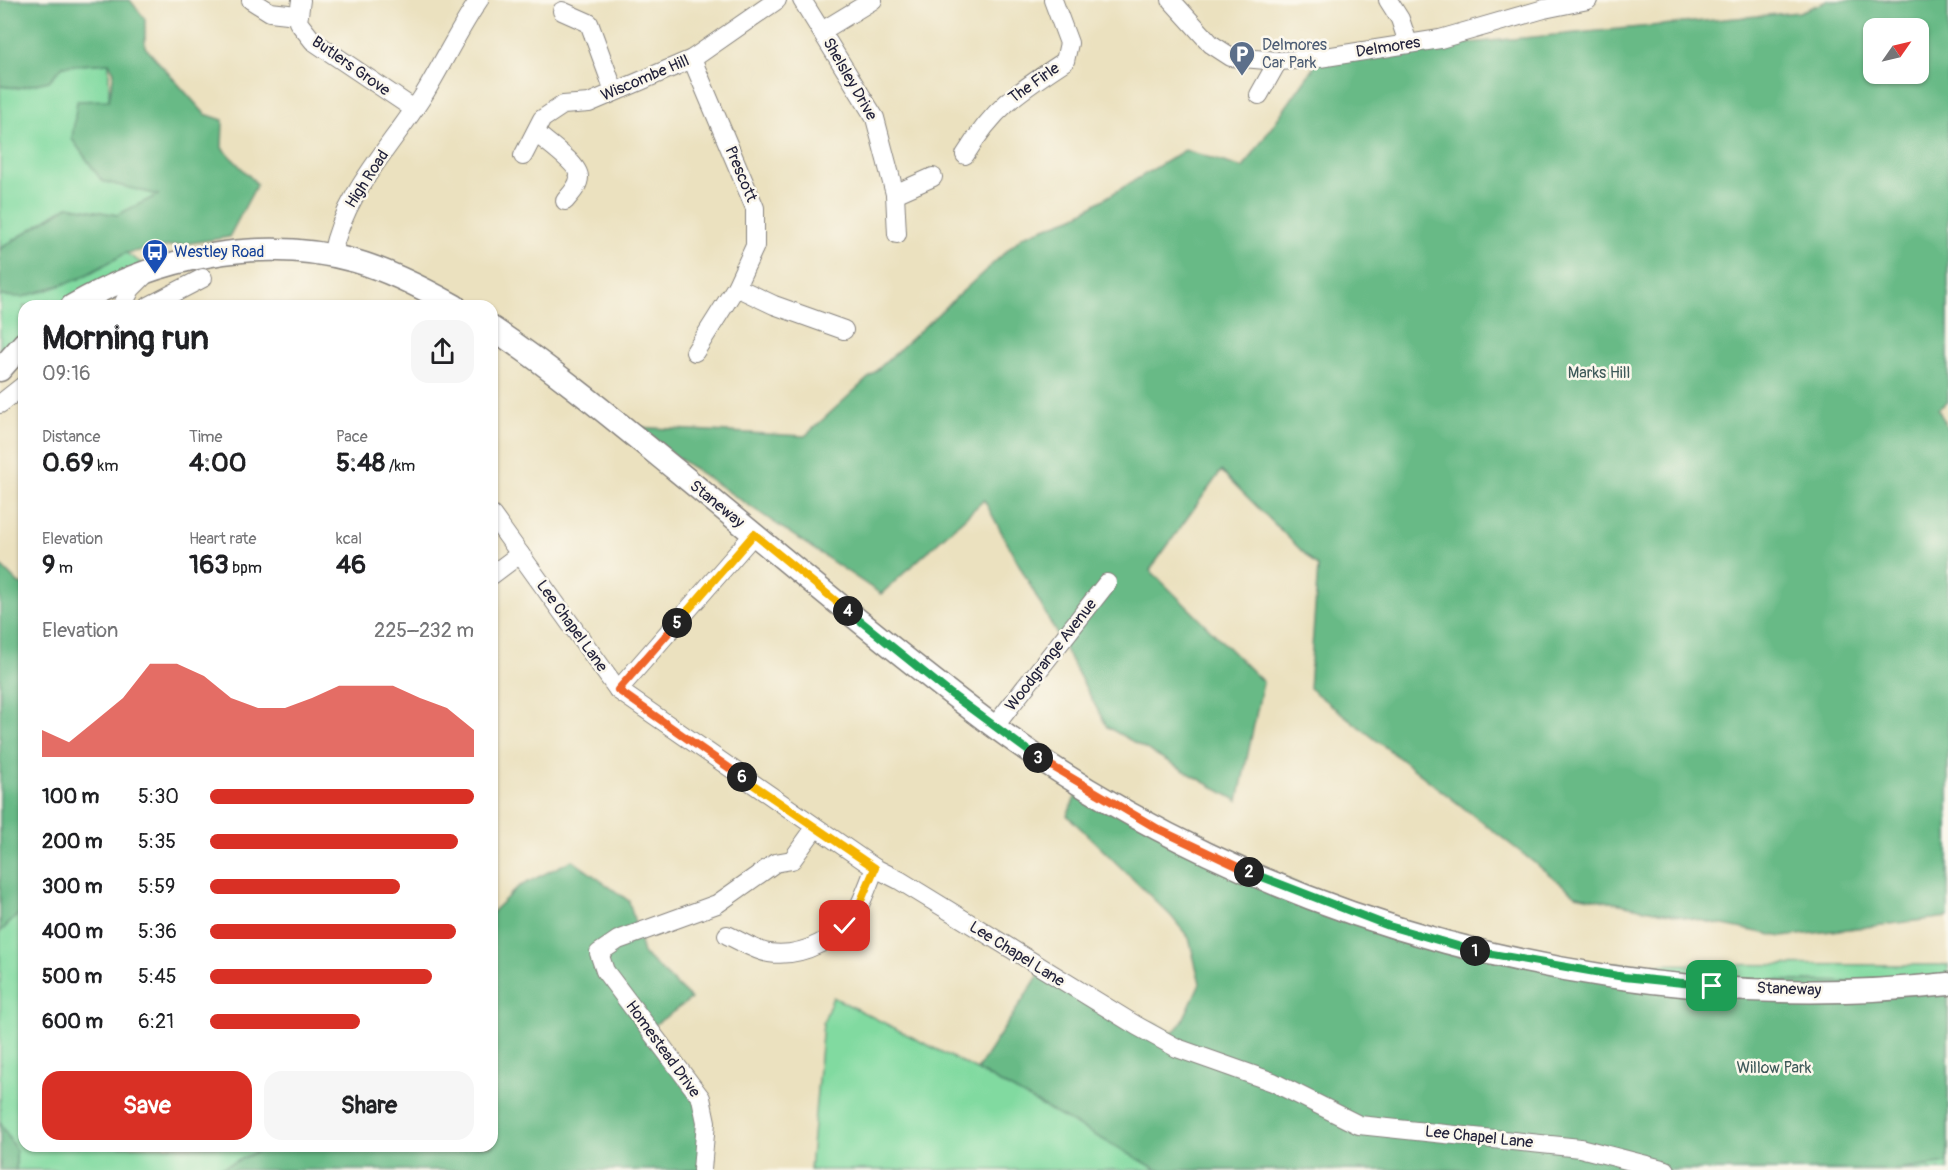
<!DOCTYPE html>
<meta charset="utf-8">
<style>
:root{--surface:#fff;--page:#f6f6f6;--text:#202124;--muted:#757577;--accent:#d93025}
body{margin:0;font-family:Pangolin,sans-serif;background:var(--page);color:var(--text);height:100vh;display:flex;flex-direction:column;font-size:22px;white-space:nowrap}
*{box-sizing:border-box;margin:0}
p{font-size:20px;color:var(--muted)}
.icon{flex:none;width:33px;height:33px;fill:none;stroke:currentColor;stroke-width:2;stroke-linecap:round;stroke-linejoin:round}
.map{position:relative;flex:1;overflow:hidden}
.panel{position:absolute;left:18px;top:300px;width:480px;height:852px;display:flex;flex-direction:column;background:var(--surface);border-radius:18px;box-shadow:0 2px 4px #0004}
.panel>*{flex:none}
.needle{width:39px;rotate:56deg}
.fabs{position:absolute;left:1863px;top:18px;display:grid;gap:12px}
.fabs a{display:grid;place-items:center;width:66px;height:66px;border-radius:12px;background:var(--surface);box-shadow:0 2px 4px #0004;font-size:30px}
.pin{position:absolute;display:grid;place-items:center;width:51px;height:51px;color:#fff;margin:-26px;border-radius:12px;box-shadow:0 3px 9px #0006}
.km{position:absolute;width:30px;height:30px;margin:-15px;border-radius:50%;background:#222;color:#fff;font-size:16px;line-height:30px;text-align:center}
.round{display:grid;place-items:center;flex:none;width:63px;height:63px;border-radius:18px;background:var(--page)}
.head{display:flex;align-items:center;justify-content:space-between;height:102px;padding:0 24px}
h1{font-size:33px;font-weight:800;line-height:45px}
.stats{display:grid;grid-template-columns:repeat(3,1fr);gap:9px;height:102px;padding:6px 24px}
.stats div{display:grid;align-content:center}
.stats b{font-size:26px;font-weight:800}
.stats small{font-size:16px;font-weight:400}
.stats p{font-size:16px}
.chart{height:168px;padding:12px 24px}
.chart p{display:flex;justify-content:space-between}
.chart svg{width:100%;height:108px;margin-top:6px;fill:var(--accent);opacity:.7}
.action{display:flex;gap:12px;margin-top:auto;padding:12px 24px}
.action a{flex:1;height:69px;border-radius:18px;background:var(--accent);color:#fff;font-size:24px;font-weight:800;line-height:69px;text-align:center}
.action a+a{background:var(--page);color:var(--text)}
ul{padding:0 24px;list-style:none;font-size:20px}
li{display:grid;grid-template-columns:96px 72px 1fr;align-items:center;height:45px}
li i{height:15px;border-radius:8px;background:var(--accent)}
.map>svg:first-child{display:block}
.green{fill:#81daa0;stroke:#527e6e;stroke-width:1.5}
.forest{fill:#68ba86;stroke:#456e60;stroke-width:1.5;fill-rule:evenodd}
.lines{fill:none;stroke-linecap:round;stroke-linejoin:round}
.minor-casing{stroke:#86827d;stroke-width:20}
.major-casing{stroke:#86827d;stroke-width:25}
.minor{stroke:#fff;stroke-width:18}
.major{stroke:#fff;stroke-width:22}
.split-1-casing{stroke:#fff;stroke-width:12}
.split-2-casing{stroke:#fff;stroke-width:12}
.split-3-casing{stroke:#fff;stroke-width:12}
.split-4-casing{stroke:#fff;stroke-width:12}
.split-5-casing{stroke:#fff;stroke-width:12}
.split-6-casing{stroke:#fff;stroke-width:12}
.split-7-casing{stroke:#fff;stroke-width:12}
.split-1{stroke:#22a559;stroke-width:8}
.split-2{stroke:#22a559;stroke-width:8}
.split-3{stroke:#f0652b;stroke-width:8}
.split-4{stroke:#22a559;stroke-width:8}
.split-5{stroke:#f5b400;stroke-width:8}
.split-6{stroke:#f0652b;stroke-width:8}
.split-7{stroke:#f5b400;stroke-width:8}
.labels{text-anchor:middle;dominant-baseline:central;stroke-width:5;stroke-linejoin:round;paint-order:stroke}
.service-label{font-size:16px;fill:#4e5e75;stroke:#fbf7ec;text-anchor:start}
.street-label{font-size:16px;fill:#22223b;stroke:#fbf7ec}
.transit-label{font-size:16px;fill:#164399;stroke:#fbf7ec;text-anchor:start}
.park-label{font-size:16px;fill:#3e5959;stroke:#fbf7ec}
</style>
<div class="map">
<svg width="1948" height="1170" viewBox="0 0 1948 1170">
<rect width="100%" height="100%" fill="#fbf7ec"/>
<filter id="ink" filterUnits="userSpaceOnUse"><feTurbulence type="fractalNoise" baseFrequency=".0167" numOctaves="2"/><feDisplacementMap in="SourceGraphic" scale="12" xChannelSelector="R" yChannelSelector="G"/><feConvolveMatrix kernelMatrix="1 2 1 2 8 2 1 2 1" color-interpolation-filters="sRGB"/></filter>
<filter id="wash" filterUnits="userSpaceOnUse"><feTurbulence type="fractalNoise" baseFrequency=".008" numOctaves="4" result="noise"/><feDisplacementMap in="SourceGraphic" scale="24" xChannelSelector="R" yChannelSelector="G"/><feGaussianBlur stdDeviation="1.35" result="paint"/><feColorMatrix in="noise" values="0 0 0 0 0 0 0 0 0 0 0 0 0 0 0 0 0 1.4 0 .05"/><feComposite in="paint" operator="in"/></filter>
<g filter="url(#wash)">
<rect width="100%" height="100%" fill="#ebe1bf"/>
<g class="green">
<path d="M109,63V100L102,181L159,195L117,215L68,206L0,249V86L18,88L63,66Z"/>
<path d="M126,253L150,269L72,306H24V337L0,355V296C46,299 86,275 126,253Z"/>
<path d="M24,909V1146H269L217,1170H16V1151L0,1122V932Z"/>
<path d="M1538,964L1948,965V1170H810L823,1023L833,997L977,1070L1130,1154L1225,1075Z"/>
</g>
<g class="forest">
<path d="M0,0H130L145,19V47L205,114L223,120L222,148L257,184L229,237L126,253L79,279L23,297L0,296V249L68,206L117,215L158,195L102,181L72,139L77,101L109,100L114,72L109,63L63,66L49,81L18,88L0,86Z"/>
<path d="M1830,0H1948V402L1938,409L1948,429V917L1782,937L1576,895L1309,688L1318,567L1221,471L1150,570L1263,682L1238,801L1107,727L984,500L881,594L632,427L805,436L1023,236L1074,217L1185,150L1243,168L1321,57L1799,12ZM1874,28H1918V74H1874Z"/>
<path d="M0,565L19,584L24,585V909L0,932Z"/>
<path d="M1081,785L1389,926L1624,977L1948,984V1163L1898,1170H1158L977,1070L1042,970L1138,1026L1144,1019L1173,1033L1182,1022L1200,983L1189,938L1171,916L1067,815Z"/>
<path d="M572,860L629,901L643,953L691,999L649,1029L701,1098L702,1170H217L269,1146H492V912L518,887Z"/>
<path d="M0,1122L16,1151V1170H0Z"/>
</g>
</g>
<g filter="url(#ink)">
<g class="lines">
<g class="minor-casing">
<g id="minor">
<path d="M251,0L270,12L297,15"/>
<path d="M301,0L298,22L313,41L414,109"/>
<path d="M802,0L875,118L895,194L897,234"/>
<path d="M1171,0L1211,44L1231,57L1278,61L1313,59L1440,39L1544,9L1588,0"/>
<path d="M1388,0L1400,19L1408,43"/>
<path d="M562,11L589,23L614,91"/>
<path d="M822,31L873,0"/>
<path d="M692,59L755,208V246L736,287L695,352"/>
<path d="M1259,95L1278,61"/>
<path d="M536,133C546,142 579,164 579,177C579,186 570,195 565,201"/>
<path d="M965,155C995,106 1018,92 1065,61L1069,43L1053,0"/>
<path d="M523,156L542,119L563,105L589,103L692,59L777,0"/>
<path d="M895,194L933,177"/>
<path d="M332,255C344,193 390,148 423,96C442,65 458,31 479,0"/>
<path d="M736,287L774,305L844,330"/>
<path d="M122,306L131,289L146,274"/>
<path d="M149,306L203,278"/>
<path d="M0,404L24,385"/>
<path d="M492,515L618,690L875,868L899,880L1137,1026L1177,1048L1273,1082L1359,1125L1580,1148L1666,1170"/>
<path d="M492,575L520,554"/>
<path d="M618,690L754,534"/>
<path d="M994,727L1107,583"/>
<path d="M727,935C739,940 755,951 769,953C802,958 840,938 857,910C864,898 869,882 875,868"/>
<path d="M702,1170L706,1122L701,1098L605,971L599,953L618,940L717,904L775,863L792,860L815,828"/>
</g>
</g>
<g class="major-casing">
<g id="major">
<path d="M72,306C155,258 261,234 355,261C390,271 423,288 455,306"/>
<path d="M492,328C556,371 616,421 676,470C781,556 884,644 992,725C1260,923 1617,1020 1948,984"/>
<path d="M0,370L24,343"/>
</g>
</g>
<use href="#minor" class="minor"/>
<use href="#major" class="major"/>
</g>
</g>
<g class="lines" filter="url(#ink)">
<g class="split-1-casing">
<path id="split-1" d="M1475,951L1624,977L1712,986"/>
</g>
<g class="split-2-casing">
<path id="split-2" d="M1249,872L1389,926L1475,951"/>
</g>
<g class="split-3-casing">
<path id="split-3" d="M1038,758L1158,829L1249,872"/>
</g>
<g class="split-4-casing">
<path id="split-4" d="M848,611L951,694L1038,758"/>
</g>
<g class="split-5-casing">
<path id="split-5" d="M677,623L754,534L848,611"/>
</g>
<g class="split-6-casing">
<path id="split-6" d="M677,623L618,690L742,777"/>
</g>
<g class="split-7-casing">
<path id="split-7" d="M742,777L875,868L857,910L845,926"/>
</g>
<use href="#split-1" class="split-1"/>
<use href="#split-2" class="split-2"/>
<use href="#split-3" class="split-3"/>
<use href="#split-4" class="split-4"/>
<use href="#split-5" class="split-5"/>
<use href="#split-6" class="split-6"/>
<use href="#split-7" class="split-7"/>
</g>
<defs>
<g id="parking-pin" transform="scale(1.35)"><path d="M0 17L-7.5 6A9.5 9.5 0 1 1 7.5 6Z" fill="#5c6f8a" stroke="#fbf7ec"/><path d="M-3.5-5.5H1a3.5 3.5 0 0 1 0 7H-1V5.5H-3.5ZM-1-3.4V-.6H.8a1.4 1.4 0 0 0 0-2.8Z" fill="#fff"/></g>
<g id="bus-pin" transform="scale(1.35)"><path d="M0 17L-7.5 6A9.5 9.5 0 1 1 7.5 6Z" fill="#1a4fb4" stroke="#fbf7ec"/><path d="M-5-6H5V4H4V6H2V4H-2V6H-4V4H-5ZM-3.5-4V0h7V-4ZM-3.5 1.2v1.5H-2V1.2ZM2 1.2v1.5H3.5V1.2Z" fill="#fff"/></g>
</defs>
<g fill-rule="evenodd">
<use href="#parking-pin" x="1242" y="54"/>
<use href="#bus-pin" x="155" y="252"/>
</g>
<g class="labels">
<g class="service-label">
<text x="1262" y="45">Delmores<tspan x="1262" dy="18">Car Park</tspan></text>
</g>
<g class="street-label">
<text transform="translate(1388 47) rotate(-9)">Delmores</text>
<text transform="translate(351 66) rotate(35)">Butlers Grove</text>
<text transform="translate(645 78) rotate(-23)">Wiscombe Hill</text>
<text transform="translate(850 79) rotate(60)">Shelsley Drive</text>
<text transform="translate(1034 83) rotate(-35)">The Firle</text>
<text transform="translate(741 174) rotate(67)">Prescott</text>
<text transform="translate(367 179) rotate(-57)">High Road</text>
<text transform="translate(717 504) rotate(39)">Staneway</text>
<text transform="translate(572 626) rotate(54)">Lee Chapel Lane</text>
<text transform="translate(1051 655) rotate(-52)">Woodgrange Avenue</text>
<text transform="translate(1017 954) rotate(32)">Lee Chapel Lane</text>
<text transform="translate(1789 989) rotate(2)">Staneway</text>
<text transform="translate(663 1049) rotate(54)">Homestead Drive</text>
<text transform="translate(1479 1137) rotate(6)">Lee Chapel Lane</text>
</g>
<g class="transit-label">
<text x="174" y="252">Westley Road</text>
</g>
<g class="park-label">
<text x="1599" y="373">Marks Hill</text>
<text x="1774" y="1068">Willow Park</text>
</g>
</g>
</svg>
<div class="fabs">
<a><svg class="needle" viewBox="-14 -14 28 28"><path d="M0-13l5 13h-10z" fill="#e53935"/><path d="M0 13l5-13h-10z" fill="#757577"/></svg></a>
</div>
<div class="pin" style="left:1712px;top:986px;background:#1e9e55"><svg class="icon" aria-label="arrive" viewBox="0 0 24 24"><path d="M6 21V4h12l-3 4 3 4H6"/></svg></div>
<div class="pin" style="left:845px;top:926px;background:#d93025"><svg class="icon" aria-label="check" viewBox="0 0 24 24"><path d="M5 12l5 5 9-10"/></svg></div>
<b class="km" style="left:1475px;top:951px">1</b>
<b class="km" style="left:1249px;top:872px">2</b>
<b class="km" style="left:1038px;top:758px">3</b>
<b class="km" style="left:848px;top:611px">4</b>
<b class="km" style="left:677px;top:623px">5</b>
<b class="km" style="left:742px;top:777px">6</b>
<section class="panel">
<div class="head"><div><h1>Morning run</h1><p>09:16</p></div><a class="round"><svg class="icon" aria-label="share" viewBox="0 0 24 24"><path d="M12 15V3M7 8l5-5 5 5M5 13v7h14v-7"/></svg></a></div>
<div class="stats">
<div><p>Distance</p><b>0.69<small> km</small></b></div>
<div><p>Time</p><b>4:00</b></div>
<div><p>Pace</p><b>5:48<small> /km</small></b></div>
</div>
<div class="stats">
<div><p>Elevation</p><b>9<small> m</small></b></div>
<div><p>Heart rate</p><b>163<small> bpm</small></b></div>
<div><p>kcal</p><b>46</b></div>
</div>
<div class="chart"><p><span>Elevation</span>225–232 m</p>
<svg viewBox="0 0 160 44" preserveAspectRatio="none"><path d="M0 44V33L10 38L20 29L30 20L40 6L50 6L60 11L70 20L80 24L90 24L100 20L110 15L120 15L130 15L140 20L150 24L160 33V44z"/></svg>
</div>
<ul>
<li><b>100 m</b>5:30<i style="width:100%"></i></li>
<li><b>200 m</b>5:35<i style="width:94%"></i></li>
<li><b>300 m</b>5:59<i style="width:72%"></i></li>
<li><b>400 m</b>5:36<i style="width:93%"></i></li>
<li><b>500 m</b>5:45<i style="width:84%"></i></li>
<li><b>600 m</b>6:21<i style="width:57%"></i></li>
</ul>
<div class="action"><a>Save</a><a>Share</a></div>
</section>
</div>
